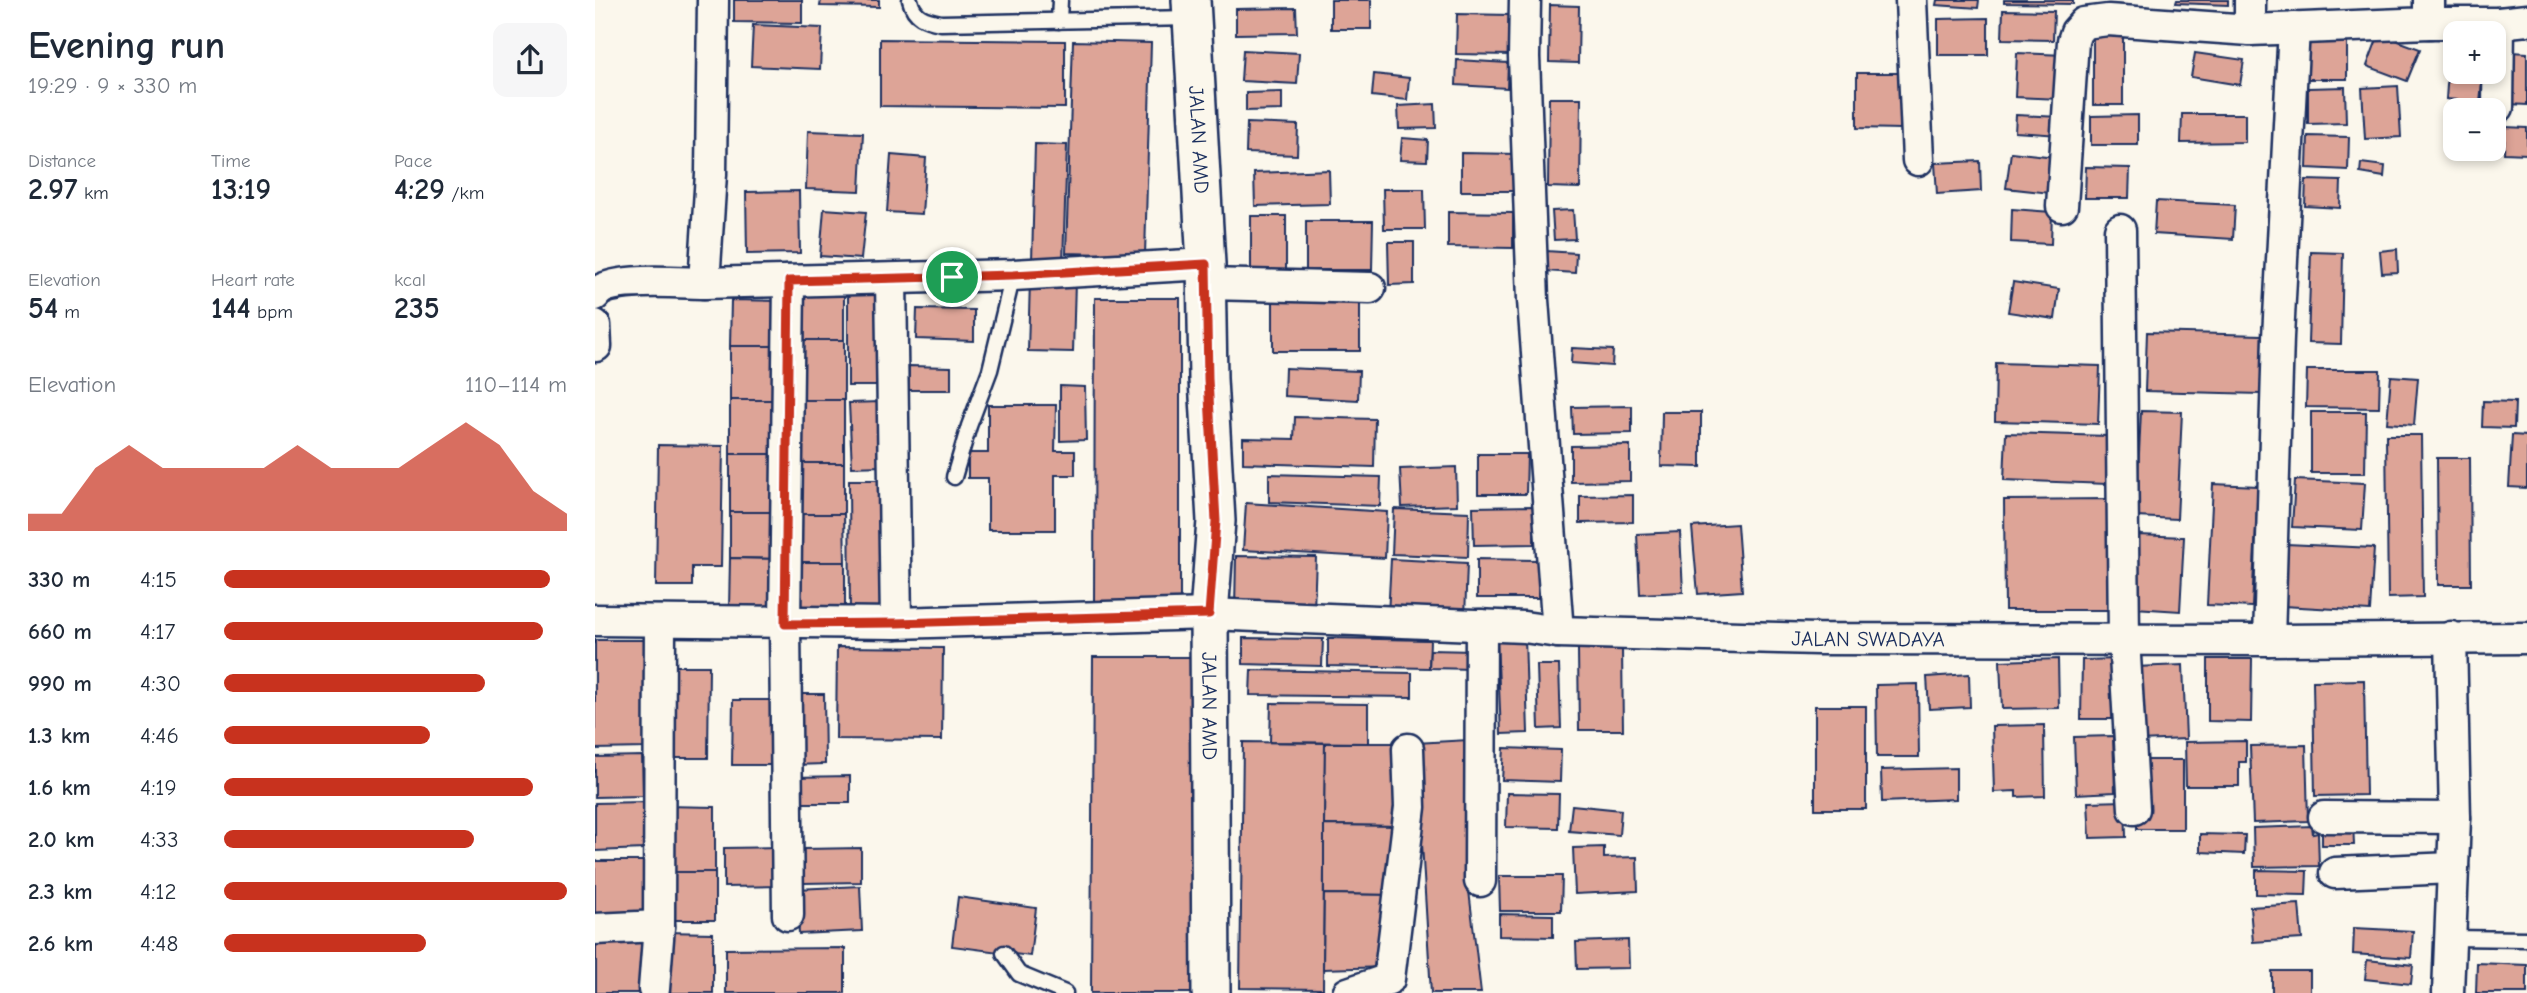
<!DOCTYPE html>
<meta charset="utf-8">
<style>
:root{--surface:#fff;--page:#f6f6f7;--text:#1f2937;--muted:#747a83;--accent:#c8321e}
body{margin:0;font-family:"Comic Neue",sans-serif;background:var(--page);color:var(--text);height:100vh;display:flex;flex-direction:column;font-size:26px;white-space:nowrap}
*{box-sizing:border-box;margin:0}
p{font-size:23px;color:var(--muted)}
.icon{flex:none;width:38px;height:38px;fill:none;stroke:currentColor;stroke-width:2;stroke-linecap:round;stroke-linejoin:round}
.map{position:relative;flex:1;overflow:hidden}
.sheet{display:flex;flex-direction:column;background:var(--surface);width:595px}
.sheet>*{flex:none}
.buttons{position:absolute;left:1848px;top:21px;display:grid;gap:14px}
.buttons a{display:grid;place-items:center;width:63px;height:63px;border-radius:14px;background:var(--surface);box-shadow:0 4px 10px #0003;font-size:35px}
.pin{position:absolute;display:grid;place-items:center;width:60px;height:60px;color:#fff;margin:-30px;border:4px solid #fff;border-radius:50%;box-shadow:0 2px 7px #0007}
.round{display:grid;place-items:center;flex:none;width:74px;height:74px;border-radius:14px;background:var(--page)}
.overview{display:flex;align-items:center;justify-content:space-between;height:119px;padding:0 28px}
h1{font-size:38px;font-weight:700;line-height:52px}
.stats{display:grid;grid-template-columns:repeat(3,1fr);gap:10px;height:119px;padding:7px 28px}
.stats div{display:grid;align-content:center}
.stats b{font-size:30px;font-weight:700}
.stats small{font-size:19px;font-weight:400}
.stats p{font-size:19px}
.chart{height:196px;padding:14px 28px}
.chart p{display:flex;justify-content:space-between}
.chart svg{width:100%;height:126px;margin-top:7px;fill:var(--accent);opacity:.7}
ul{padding:0 28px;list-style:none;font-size:23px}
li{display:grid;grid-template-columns:112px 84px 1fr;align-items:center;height:52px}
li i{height:18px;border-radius:9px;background:var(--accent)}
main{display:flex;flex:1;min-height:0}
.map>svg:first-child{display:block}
.building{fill:#dda497;stroke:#1b2f5e;stroke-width:2}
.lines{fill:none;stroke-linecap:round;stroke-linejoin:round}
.service-casing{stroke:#1b2f5e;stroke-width:19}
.minor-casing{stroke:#1b2f5e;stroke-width:35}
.tertiary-casing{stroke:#1b2f5e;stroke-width:42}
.service{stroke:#fbf7ec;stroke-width:14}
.minor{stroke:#fbf7ec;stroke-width:30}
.tertiary{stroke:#fbf7ec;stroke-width:37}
.route-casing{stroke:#fff;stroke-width:14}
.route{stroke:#c8321e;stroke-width:9}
.labels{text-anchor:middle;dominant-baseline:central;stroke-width:6;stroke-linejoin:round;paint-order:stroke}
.street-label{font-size:21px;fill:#1b2f5e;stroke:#fbf7ec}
</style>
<main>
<section class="sheet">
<div class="overview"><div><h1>Evening run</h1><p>19:29 · 9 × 330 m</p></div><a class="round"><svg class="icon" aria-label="share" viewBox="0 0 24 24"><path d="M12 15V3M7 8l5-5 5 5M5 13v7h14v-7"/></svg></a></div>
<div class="stats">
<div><p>Distance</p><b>2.97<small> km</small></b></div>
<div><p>Time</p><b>13:19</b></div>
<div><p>Pace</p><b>4:29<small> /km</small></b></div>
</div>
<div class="stats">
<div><p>Elevation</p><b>54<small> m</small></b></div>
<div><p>Heart rate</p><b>144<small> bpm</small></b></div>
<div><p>kcal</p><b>235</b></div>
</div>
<div class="chart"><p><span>Elevation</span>110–114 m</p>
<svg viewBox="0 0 160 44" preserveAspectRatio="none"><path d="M0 44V38L10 38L20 22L30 14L40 22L50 22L60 22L70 22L80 14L90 22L100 22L110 22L120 14L130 6L140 14L150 30L160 38V44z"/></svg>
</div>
<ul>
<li><b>330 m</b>4:15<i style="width:95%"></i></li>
<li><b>660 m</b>4:17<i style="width:93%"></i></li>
<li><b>990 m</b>4:30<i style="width:76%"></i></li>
<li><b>1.3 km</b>4:46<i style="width:60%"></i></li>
<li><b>1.6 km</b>4:19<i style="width:90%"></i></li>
<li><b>2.0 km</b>4:33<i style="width:73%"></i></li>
<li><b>2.3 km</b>4:12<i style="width:100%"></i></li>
<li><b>2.6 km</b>4:48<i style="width:59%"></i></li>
</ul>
</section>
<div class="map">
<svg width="1932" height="993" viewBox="0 0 1932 993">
<rect width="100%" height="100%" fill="#fbf7ec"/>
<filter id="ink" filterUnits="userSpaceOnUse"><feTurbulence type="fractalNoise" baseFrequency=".0143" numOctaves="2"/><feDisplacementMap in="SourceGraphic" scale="14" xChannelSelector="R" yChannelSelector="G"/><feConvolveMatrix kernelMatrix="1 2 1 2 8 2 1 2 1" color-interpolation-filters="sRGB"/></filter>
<g filter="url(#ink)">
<g class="building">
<path d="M139,0H207V23L139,22Z"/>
<path d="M226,0H284V7L225,6Z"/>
<rect x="736" y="0" width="40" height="29"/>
<path d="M1342,0H1384L1383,8L1341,5Z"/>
<path d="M1409,0H1478V4L1409,3Z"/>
<path d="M1582,0H1633V5L1581,3Z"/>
<path d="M955,5L984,6L983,63L954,62Z"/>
<path d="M701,8L702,33L641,34V9Z"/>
<path d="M1408,10L1459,11L1458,40L1407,39Z"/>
<path d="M862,14L916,15L915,55L861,54Z"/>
<path d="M1393,18V55H1343V19Z"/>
<path d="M158,25L227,28L225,69L156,66Z"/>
<path d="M1752,30V79H1710L1709,31Z"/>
<rect x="1498" y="33" width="30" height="72"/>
<path d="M1784,34L1825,49L1812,81L1772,66Z"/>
<path d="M285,39L470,41V108L285,106Z"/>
<path d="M478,41L556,43L550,255L471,253Z"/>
<path d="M1855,43H1860V72H1888L1885,102L1851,99Z"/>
<path d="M648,50L704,53L702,84L646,81Z"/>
<path d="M1916,52L1932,53V105L1914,104Z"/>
<path d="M1422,53L1469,55L1467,99L1420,97Z"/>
<path d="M1600,53L1649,60L1645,85L1596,77Z"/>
<path d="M862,60L913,63L912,88L861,85Z"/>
<path d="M1262,73H1306L1305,129L1262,128Z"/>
<path d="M779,74L814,78L812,100L777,96Z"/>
<path d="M1803,86L1806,137L1770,139L1767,88Z"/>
<path d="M1750,87L1751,123L1713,124V88Z"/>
<path d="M687,92V110L651,111V93Z"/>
<path d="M954,98H986L985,188L953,187Z"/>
<path d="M840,104L841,128L804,129L803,106Z"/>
<path d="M1587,114H1650V142L1586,143Z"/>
<path d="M1421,115L1465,117L1464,135L1420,132Z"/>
<path d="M1543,115V145H1496V116Z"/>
<path d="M652,123L703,125L702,155L651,153Z"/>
<path d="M1910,127L1932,128V154L1909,153Z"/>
<path d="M213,131L268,133L265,191L211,189Z"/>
<path d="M1713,136L1754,137L1753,170L1712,168Z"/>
<path d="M807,138L833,140L832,161L805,160Z"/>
<path d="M440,144L472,145L468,262L437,261Z"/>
<path d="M1416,152L1460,157L1455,193L1411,188Z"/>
<path d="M866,153L923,154L922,191H866Z"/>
<path d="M296,155L331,158L327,214L292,212Z"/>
<path d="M1385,161L1386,191L1342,194L1340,163Z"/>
<path d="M1766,163L1790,166L1789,177L1765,173Z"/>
<path d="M1491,167L1535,168L1534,198H1490Z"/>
<path d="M734,170L735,204L660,206L659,173Z"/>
<path d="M1711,180L1746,181L1745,208L1710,206Z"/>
<path d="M788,189H829L830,229H789Z"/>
<path d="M204,191L205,253L152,254L151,192Z"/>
<path d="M1561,201L1640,205L1638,239L1559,234Z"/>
<path d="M229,209L271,212L266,259L225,256Z"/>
<path d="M1417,209L1457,212L1456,244L1416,242Z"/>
<path d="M978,210L980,239L959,240L957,211Z"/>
<path d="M853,212L918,213V248L853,247Z"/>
<rect x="656" y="216" width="35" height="59"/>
<path d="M711,221H778L777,270H711Z"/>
<path d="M793,242H819V284L794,285Z"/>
<path d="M1802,249L1803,272L1787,273L1785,251Z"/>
<path d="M951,251L981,253L980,273L950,271Z"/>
<path d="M1716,252L1748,253L1746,344L1713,343Z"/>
<path d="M435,280L480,281L478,352L433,351Z"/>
<path d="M1418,282L1464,289L1460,319L1413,312Z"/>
<path d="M249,292V340H197V293Z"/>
<path d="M253,293H291L290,386H253Z"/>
<rect x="678" y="293" width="87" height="58"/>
<path d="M500,298H585V607L499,606Z"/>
<path d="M136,300L185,301L184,346H135Z"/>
<path d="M322,309L379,310V341L321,339Z"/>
<path d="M1552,332L1667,335L1666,394L1550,391Z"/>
<path d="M197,340H249V400H198Z"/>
<rect x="135" y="346" width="49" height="54"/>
<path d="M977,348L1018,350L1017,366L976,363Z"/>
<path d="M1401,363L1505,366L1503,424L1400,421Z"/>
<path d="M314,366L356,367V390H314Z"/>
<path d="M690,368L764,371L763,400L689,396Z"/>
<path d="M1712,370H1785L1784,408L1711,407Z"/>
<path d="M1796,376L1823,378L1819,425L1792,423Z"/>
<path d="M465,386L490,387L491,440L465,441Z"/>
<rect x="135" y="400" width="49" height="54"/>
<rect x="198" y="400" width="51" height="63"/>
<path d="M1888,401L1920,402L1919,428L1887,427Z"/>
<path d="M285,402L288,466L257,467L254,403Z"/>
<path d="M393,405H461L460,451H480V475H460V530H393V478H373V453H393Z"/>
<path d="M1037,406V433L978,434L977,407Z"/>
<path d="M1546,411L1587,412L1582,519L1541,517Z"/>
<path d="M1067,412H1106V467L1066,466Z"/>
<path d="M1716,412H1771L1770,473H1716Z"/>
<path d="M700,417L780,419L779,467L648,463V438L699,439Z"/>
<path d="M1411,433L1513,436L1512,484L1409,480Z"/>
<path d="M1791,435H1826L1828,597L1793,598Z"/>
<path d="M1917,435L1932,436V488L1914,487Z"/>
<path d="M63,445L128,446L126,567H97V586H61Z"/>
<path d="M1035,445V481L976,482V446Z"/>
<rect x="135" y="454" width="49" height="58"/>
<path d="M883,454H932L931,494H883Z"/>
<path d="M1842,458H1875L1876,585H1843Z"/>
<rect x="198" y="463" width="51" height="51"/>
<path d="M861,467L862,505L807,507L805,469Z"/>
<path d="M674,474L786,477L785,506L674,502Z"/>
<path d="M254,480H296V616H255Z"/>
<path d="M1700,480L1770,483L1767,530L1697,527Z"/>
<path d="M1618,484L1663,486L1657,607L1612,605Z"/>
<path d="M1038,495V522L985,523V496Z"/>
<path d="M1513,499V610H1410L1409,500Z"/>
<path d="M651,503L792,512L790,558L648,550Z"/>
<path d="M939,506V544L879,545L878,507Z"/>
<path d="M799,509L874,512L873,557L797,554Z"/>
<path d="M135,512H184L183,559L135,558Z"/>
<path d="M198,514H249L250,562H198Z"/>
<path d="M1142,524L1147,591L1103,594L1097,527Z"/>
<path d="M1085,532L1088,592L1045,594L1042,534Z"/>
<path d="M1544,535L1589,537L1585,611L1540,608Z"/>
<path d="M1691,544L1779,548L1775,611L1688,606Z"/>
<path d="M641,556L721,557L719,610L640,609Z"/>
<path d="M135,558L183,559V611L134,610Z"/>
<path d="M796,559L872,563L870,618L793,615Z"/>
<path d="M882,559L943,560V598H882Z"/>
<path d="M198,562H250V615L198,616Z"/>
<path d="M930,637L933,733L906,734L902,638Z"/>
<path d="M648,638L728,639L727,666L648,664Z"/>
<path d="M733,638L835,640L834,668L733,666Z"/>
<path d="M0,640H49L50,748L0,749Z"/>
<path d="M242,647L348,648L347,740L241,739Z"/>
<path d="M983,649H1027L1028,730H984Z"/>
<path d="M835,650L878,651V669L834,668Z"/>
<path d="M498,657H603V993H496Z"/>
<path d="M1463,659L1464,708L1407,709L1405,661Z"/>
<path d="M1526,659L1525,719H1486L1487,660Z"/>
<path d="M1613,659H1657L1656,722L1613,721Z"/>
<path d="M942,665H964L966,728L944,729Z"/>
<path d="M1588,665L1591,739L1544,741L1540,667Z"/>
<path d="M75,666H114L113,758H74Z"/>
<path d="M656,670L817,673V697L655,695Z"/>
<path d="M1374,674L1375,707L1334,709L1332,677Z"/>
<path d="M1769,680L1771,795L1720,796L1718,681Z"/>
<path d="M1323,684L1324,757H1282L1281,685Z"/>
<path d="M196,694H229L230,764L197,765Z"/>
<path d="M138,700H180V765H137Z"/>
<path d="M676,703L773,704V743L675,742Z"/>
<rect x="1220" y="706" width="51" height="103"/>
<path d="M1449,725L1450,796L1421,797V791L1399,792L1397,726Z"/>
<path d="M1518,736L1520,792L1481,794L1479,737Z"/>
<path d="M873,740V882L886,993H836L821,743Z"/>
<path d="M1651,741V762H1644V786H1591L1590,742Z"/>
<path d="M648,742L730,743L728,989L645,988Z"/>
<path d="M730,743H802L801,826L729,825Z"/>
<path d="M1711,745L1713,821L1658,823L1655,746Z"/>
<path d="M909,748L966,750L965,782L907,780Z"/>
<path d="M47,756L48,796L0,797V757Z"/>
<rect x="1542" y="760" width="46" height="69"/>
<path d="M1361,768V799L1287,802L1286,770Z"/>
<path d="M255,776V803H198V777Z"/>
<path d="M912,793L964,794L963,828L911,827Z"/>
<path d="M1530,801L1531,837L1495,838L1493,802Z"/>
<path d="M48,802L49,849L0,851V803Z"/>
<path d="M977,805L1026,810L1024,835L974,831Z"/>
<path d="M68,806L120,807V872H67Z"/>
<path d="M1758,821L1759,845H1727V822Z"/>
<path d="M729,825L801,826L796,895L729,894Z"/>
<path d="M1717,826L1718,834L1723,833L1724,866L1659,867L1658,828Z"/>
<path d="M1605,834L1650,835L1649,854L1605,852Z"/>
<path d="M186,847L187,886L129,887V848Z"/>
<path d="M1009,847V858L1042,857L1043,891L980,894L978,848Z"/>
<path d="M266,848V882L209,883L208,849Z"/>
<path d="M0,861H53V922L0,923Z"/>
<path d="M1661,870L1712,871L1711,895L1661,894Z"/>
<rect x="67" y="872" width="53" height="48"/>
<path d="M904,876H967L966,911H905Z"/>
<path d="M265,886L267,931L204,934L202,889Z"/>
<path d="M729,894L796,895L791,967L728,969Z"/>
<path d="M363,897L441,908L435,956L357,946Z"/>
<path d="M1704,904L1707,939L1658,942L1655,907Z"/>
<path d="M904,914L958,915V937L904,936Z"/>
<path d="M1759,928L1818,931L1816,958L1758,954Z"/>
<path d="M70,932L118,933V993H69Z"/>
<path d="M1,934H50L49,993H1Z"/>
<path d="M1033,940L1034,968L982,969L981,942Z"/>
<path d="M250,948V993H131V949Z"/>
<path d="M1772,960L1818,965L1816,984L1770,979Z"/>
<path d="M1882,963L1932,965V993H1881Z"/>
<rect x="1677" y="971" width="38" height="22"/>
</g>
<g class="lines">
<g class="service-casing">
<g id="service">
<path d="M315,0C319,17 330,20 346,23L595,18"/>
<path d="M464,21L465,0"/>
<path d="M359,477L374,426L395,370L418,275"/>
<path d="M1856,938L1932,939"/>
<path d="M409,953L424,974L470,993"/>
</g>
</g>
<g class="minor-casing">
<g id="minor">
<path d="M930,0L929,57L938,300L963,632"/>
<path d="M1316,0L1323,160"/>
<path d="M1834,23H1904L1932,20"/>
<path d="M1655,30V0"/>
<path d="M1903,107L1904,23"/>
<path d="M1467,206L1478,41L1481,32L1489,23L1513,20L1655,30L1834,23V0"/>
<path d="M1525,230L1529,639L1539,809"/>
<path d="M296,279L301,623"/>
<path d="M109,283L418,275L611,264"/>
<path d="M612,284L775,288"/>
<path d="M0,295C12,276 86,283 109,283L116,174L118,0"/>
<path d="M0,325L1,346"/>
<path id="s1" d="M0,620L301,623L614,614L929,627L963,632L1222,639L1674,640L1932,638"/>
<path d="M1674,640L1683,337L1699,28"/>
<path d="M1729,817L1860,818"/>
<path d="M1740,873L1858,868"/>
<path d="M885,881L886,625"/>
<path d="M193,915L190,624L194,281"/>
<path d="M0,929L64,926"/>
<path d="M59,989L64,926L65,621"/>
<path d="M753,993L794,979L815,807L813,749"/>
<path d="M1853,993L1860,818L1856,637"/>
</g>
</g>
<g class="tertiary-casing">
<g id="tertiary">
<path id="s2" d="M596,0L611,264L613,379L621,521L614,614L616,993"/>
</g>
</g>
<use href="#service" class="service"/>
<use href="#minor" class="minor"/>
<use href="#tertiary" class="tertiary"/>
</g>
</g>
<g class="lines" filter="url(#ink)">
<g class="route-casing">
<path id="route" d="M611,264L613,379L621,521L614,614L301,623L190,624L194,281L418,275Z"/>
</g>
<use href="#route" class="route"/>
</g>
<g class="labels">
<g class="street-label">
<text stroke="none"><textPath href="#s2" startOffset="140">JALAN AMD</textPath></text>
<text stroke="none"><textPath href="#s1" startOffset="1274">JALAN SWADAYA</textPath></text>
<text stroke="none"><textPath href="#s2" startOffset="707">JALAN AMD</textPath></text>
</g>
</g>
</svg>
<div class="buttons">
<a>+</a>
<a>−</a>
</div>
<div class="pin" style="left:357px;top:277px;background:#1e9e55"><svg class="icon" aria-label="arrive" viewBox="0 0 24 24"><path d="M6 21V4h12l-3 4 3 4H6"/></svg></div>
</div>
</main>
